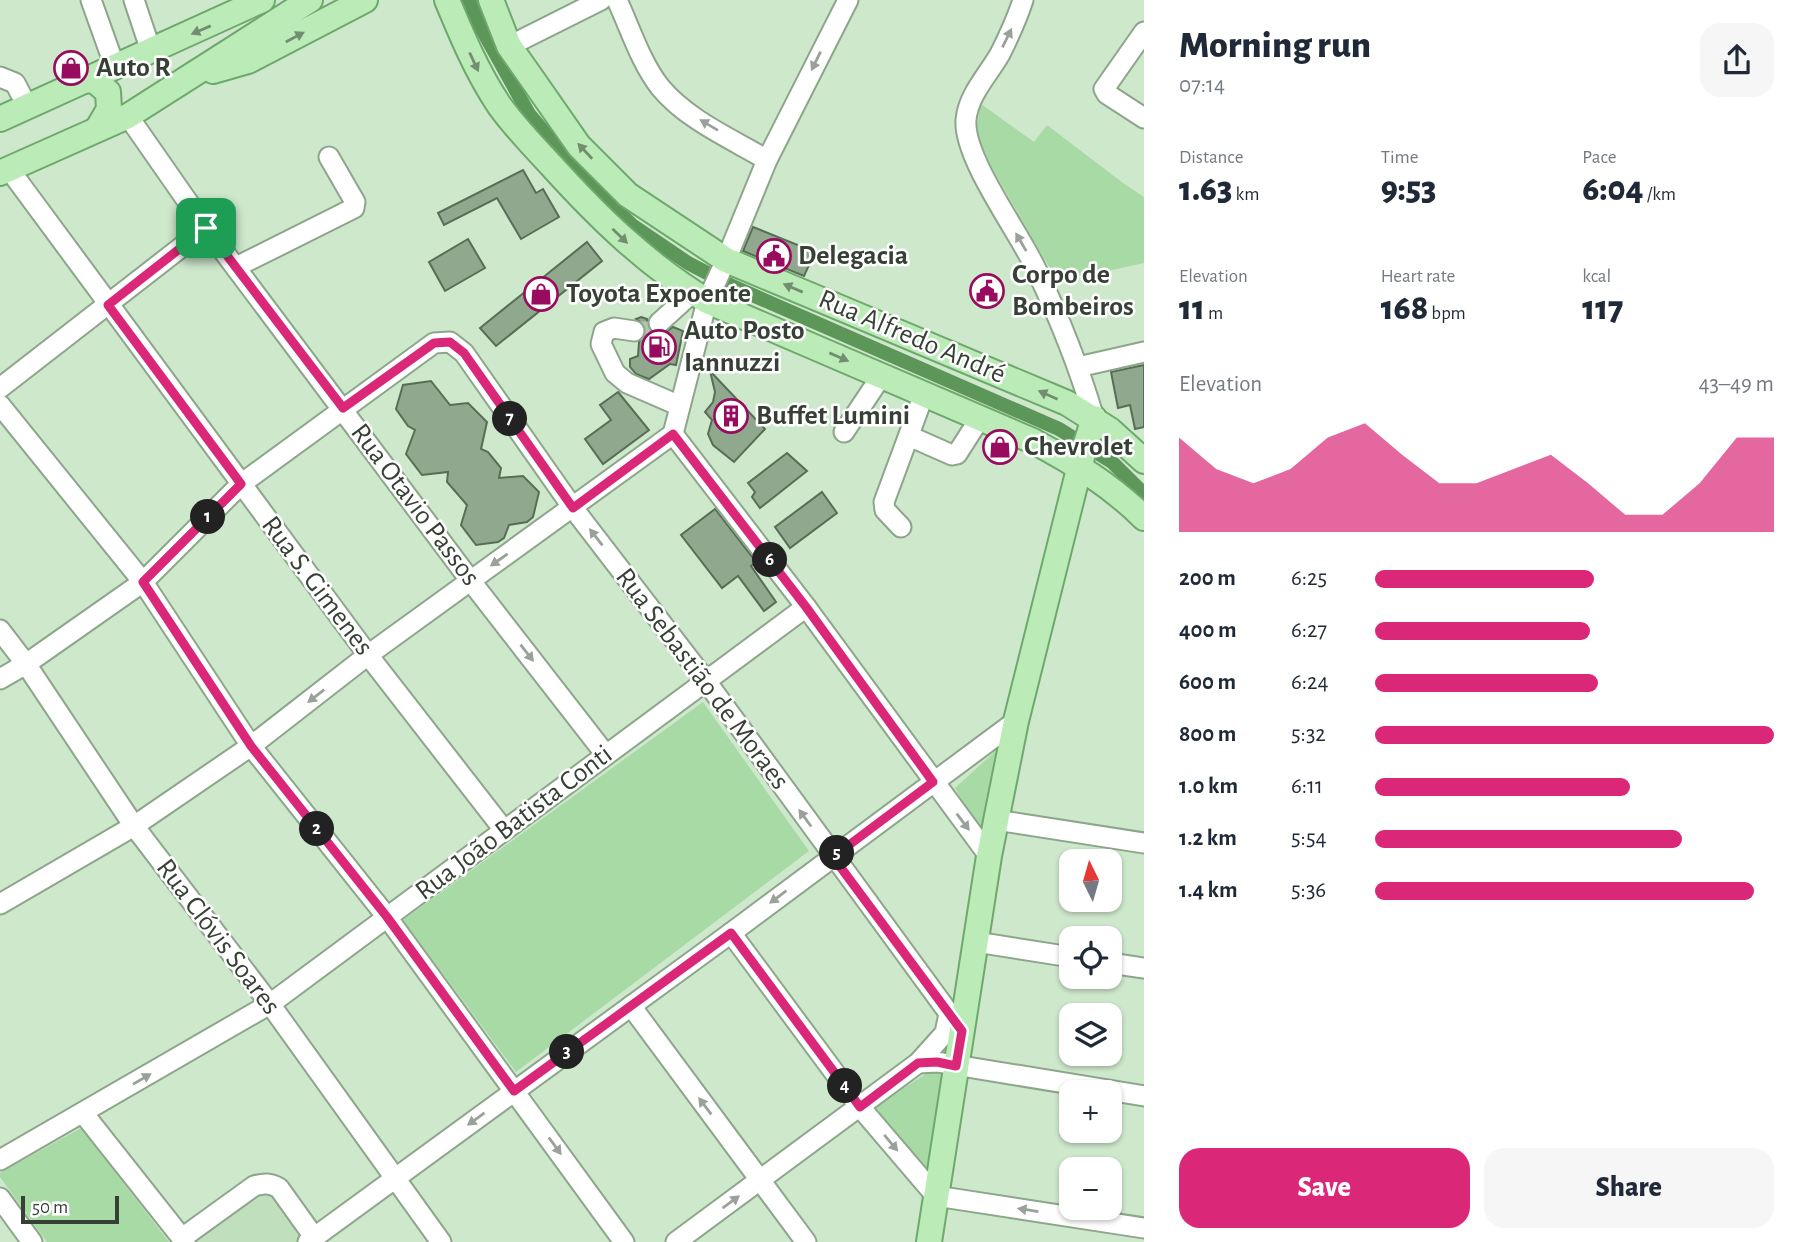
<!DOCTYPE html>
<meta charset="utf-8">
<style>
:root{--surface:#fff;--page:#f6f6f7;--text:#1f2937;--muted:#747a83;--accent:#db2777}
body{margin:0;font-family:"Alegreya Sans",sans-serif;background:var(--page);color:var(--text);height:100vh;display:flex;flex-direction:column;font-size:26px;white-space:nowrap}
*{box-sizing:border-box;margin:0}
p{font-size:23px;color:var(--muted)}
.icon{flex:none;width:38px;height:38px;fill:none;stroke:currentColor;stroke-width:2;stroke-linecap:round;stroke-linejoin:round}
.map{position:relative;flex:1;overflow:hidden}
.panel{display:flex;flex-direction:column;background:var(--surface);width:665px}
.panel>*{flex:none}
.needle{width:46px;rotate:355deg}
.tools{position:absolute;left:1059px;top:849px;display:grid;gap:14px}
.tools a{display:grid;place-items:center;width:63px;height:63px;border-radius:14px;background:var(--surface);box-shadow:0 2px 5px #0004;font-size:35px}
.scale{position:absolute;left:21px;bottom:18px;width:98px;box-sizing:border-box;padding-left:7px;border:4px solid #364035;border-top:0;font-size:19px;line-height:24px;white-space:nowrap;color:#364035;-webkit-text-stroke:5px #fff;paint-order:stroke}
.pin{position:absolute;display:grid;place-items:center;width:60px;height:60px;color:#fff;margin:-30px;border-radius:14px;box-shadow:0 4px 10px #0006}
.km{position:absolute;width:35px;height:35px;margin:-18px;border-radius:50%;background:#222;color:#fff;font-size:19px;line-height:35px;text-align:center}
.round{display:grid;place-items:center;flex:none;width:74px;height:74px;border-radius:21px;background:var(--page)}
.overview{display:flex;align-items:center;justify-content:space-between;height:119px;padding:0 35px}
h1{font-size:38px;font-weight:800;line-height:52px}
.figures{display:grid;grid-template-columns:repeat(3,1fr);gap:10px;height:119px;padding:7px 35px}
.figures div{display:grid;align-content:center}
.figures b{font-size:35px;font-weight:800}
.figures small{font-size:19px;font-weight:400}
.figures p{font-size:19px}
.chart{height:196px;padding:14px 35px}
.chart p{display:flex;justify-content:space-between}
.chart svg{width:100%;height:126px;margin-top:7px;fill:var(--accent);opacity:.7}
.primary-button{display:flex;gap:14px;margin-top:auto;padding:14px 35px}
.primary-button a{flex:1;height:80px;border-radius:21px;background:var(--accent);color:#fff;font-size:28px;font-weight:800;line-height:80px;text-align:center}
.primary-button a+a{background:var(--page);color:var(--text)}
ul{padding:0 35px;list-style:none;font-size:23px}
li{display:grid;grid-template-columns:112px 84px 1fr;align-items:center;height:52px}
li i{height:18px;border-radius:9px;background:var(--accent)}
main{display:flex;flex:1;min-height:0}
.map>svg:first-child{display:block}
.built{fill:#c0dfbd}
.green{fill:#a8daa5}
.lines{fill:none;stroke-linecap:round;stroke-linejoin:round}
.canal{stroke:#5c9759;stroke-width:14}
.building{fill:#90a98e;stroke:#576e56;stroke-width:2}
.minor-tunnel{stroke:#b0c6ae;stroke-width:19;stroke-dasharray:19 10;stroke-linecap:butt}
.minor-casing{stroke:#8da68b;stroke-width:23}
.major-casing{stroke:#6fa86c;stroke-width:28}
.minor{stroke:#fff;stroke-width:19}
.major{stroke:#bbecb8;stroke-width:24}
.oneway{fill:#728d70}
.oneway2{fill:#9aa09a}
.route-casing{stroke:#fff;stroke-width:14}
.route{stroke:#db2777;stroke-width:9}
.labels{text-anchor:middle;dominant-baseline:central;stroke-width:5;stroke-linejoin:round;paint-order:stroke}
.poi-label{font-size:28px;font-weight:bold;fill:#364035;stroke:#fff;text-anchor:start}
.street-label{font-size:28px;fill:#364035;stroke:#fff}
</style>
<main>
<div class="map">
<svg width="1144" height="1242" viewBox="0 0 1144 1242">
<rect width="100%" height="100%" fill="#cee8cc"/>
<path class="built" d="M271,1189L309,1237L302,1242H190L256,1191Z"/>
<g class="green">
<path d="M981,104L1034,142L1047,125L1123,183L1144,197V263L1058,282L993,170L980,143L976,130Z"/>
<path d="M703,702L809,851L516,1072L403,920Z"/>
<path d="M1002,745L984,838L955,788Z"/>
<path d="M937,1067L948,1074L928,1173L869,1110Z"/>
<path d="M81,1128L169,1242H47L0,1177V1173Z"/>
</g>
<g class="lines">
<path class="canal" d="M469,0L480,26L529,114L582,176L632,225L688,263L732,286L1059,429L1112,462L1144,494"/>
</g>
<g class="building">
<path d="M523,170L536,193L543,189L559,217L521,239L497,198L444,225L438,213Z"/>
<path d="M753,227L815,252L804,276L743,251Z"/>
<path d="M468,239L485,268L445,291L429,262Z"/>
<path d="M587,242L602,261L496,346L480,328Z"/>
<path d="M641,317L647,319V326L655,334L662,335L673,327L683,331L676,365L670,364L649,379L636,374L630,367V359L638,356L639,342L646,333L645,326L636,319Z"/>
<path d="M1144,365V427L1135,429L1130,405L1118,408L1111,372Z"/>
<path d="M710,371L765,429L734,462L713,445L708,434L712,420L705,412L713,402L715,392Z"/>
<path d="M431,381L450,405L468,403L487,422L481,449L488,452L501,468L499,478L523,476L539,492L533,517L527,522L509,525L504,538L498,542L476,545L461,525L467,505L447,482L448,472L422,475L406,454L415,430L408,426L396,409L403,385Z"/>
<path d="M618,392L649,430L603,464L585,439L611,420L600,405Z"/>
<path d="M787,453L807,471L760,508L752,497L755,492L748,483Z"/>
<path d="M822,492L837,513L790,548L775,527Z"/>
<path d="M715,509L756,562L751,566L776,602L764,611L738,576L722,588L681,535Z"/>
</g>
<g class="lines">
<path class="minor-tunnel" d="M634,331H650L659,323"/>
<g class="minor-casing">
<g id="minor">
<path d="M91,0L115,67"/>
<path d="M134,0L151,51"/>
<path d="M617,0C630,28 641,63 660,87C687,120 732,139 767,160"/>
<path d="M1023,0C1017,19 1009,36 1000,54C988,75 968,95 966,120C963,158 1019,232 1036,269C1059,317 1079,367 1094,418"/>
<path d="M1144,32L1104,89L1107,94L1144,118"/>
<path d="M509,46L601,0"/>
<path d="M0,77L15,83L27,106"/>
<path d="M128,116L206,228L470,580L606,755"/>
<path d="M9,169L368,655L504,830"/>
<path d="M236,267L354,208L355,202L329,157"/>
<path d="M659,323L693,292"/>
<path d="M634,331L614,328L604,332L601,344L615,373L627,383L680,406"/>
<path d="M1078,367L1144,352"/>
<path d="M0,388L206,228"/>
<path d="M0,405L143,582L251,746L387,917L624,1242"/>
<path d="M844,432L882,375"/>
<path d="M673,434L806,607L989,856"/>
<path d="M673,434L707,301L726,260L767,160L848,0"/>
<path d="M909,436L952,455L957,454L980,418"/>
<path d="M901,527L885,510L884,502L924,394"/>
<path d="M0,630L26,664L134,826L270,1004L441,1242"/>
<path d="M0,679L26,664L143,582L241,484L434,343L450,342L464,353L573,508L706,681L962,1031"/>
<path d="M996,820L1144,843"/>
<path d="M0,904L134,826L251,746L368,655L673,434"/>
<path d="M731,933L860,1107L936,1196L1144,1228"/>
<path d="M976,942L1071,957"/>
<path d="M1110,963L1144,968"/>
<path d="M631,1006L806,1242"/>
<path d="M918,1063L937,1062L1144,1096"/>
<path d="M83,1113L185,1242"/>
<path d="M0,1160L270,1004L806,607"/>
<path d="M0,1198L32,1242"/>
<path d="M182,1238L254,1186C264,1183 270,1183 279,1188L314,1237"/>
<path d="M308,1242L731,933L1016,721"/>
<path d="M676,1242L918,1063L945,1033L949,1014"/>
</g>
</g>
<g class="major-casing">
<g id="major">
<path d="M447,0C462,36 477,72 499,105C514,126 533,146 551,165C598,217 647,265 707,301L1033,441C1074,463 1111,485 1144,518"/>
<path d="M491,0L509,46L535,83L579,146L628,195L726,260L1067,403L1110,430L1144,461"/>
<path d="M213,71L248,61L365,0"/>
<path d="M84,80L95,81L108,92L109,109L98,128"/>
<path d="M0,119L262,0"/>
<path d="M0,173L128,116L310,0"/>
<path d="M929,1242L989,856L1016,721L1083,453L1094,418"/>
</g>
</g>
<use href="#minor" class="minor"/>
<use href="#major" class="major"/>
</g>
<defs><path id="oneway-solid" d="M-6-.8H1V-3.2L6.5 0L1 3.2V.8H-6Z" transform="scale(1.75)"/></defs>
<g class="oneway">
<use href="#oneway-solid" transform="translate(201 30) rotate(157)"/>
<use href="#oneway-solid" transform="translate(295 37) rotate(-28)"/>
<use href="#oneway-solid" transform="translate(474 62) rotate(65)"/>
<use href="#oneway-solid" transform="translate(585 151) rotate(-133)"/>
<use href="#oneway-solid" transform="translate(620 236) rotate(44)"/>
<use href="#oneway-solid" transform="translate(793 288) rotate(-157)"/>
<use href="#oneway-solid" transform="translate(839 357) rotate(23)"/>
<use href="#oneway-solid" transform="translate(1048 395) rotate(-156)"/>
</g>
<g class="oneway2">
<use href="#oneway-solid" transform="translate(1007 38) rotate(-64)"/>
<use href="#oneway-solid" transform="translate(816 61) rotate(116)"/>
<use href="#oneway-solid" transform="translate(709 125) rotate(-149)"/>
<use href="#oneway-solid" transform="translate(1021 242) rotate(-120)"/>
<use href="#oneway-solid" transform="translate(596 537) rotate(-128)"/>
<use href="#oneway-solid" transform="translate(499 560) rotate(145)"/>
<use href="#oneway-solid" transform="translate(527 653) rotate(52)"/>
<use href="#oneway-solid" transform="translate(316 696) rotate(142)"/>
<use href="#oneway-solid" transform="translate(805 818) rotate(-126)"/>
<use href="#oneway-solid" transform="translate(963 822) rotate(53)"/>
<use href="#oneway-solid" transform="translate(778 897) rotate(143)"/>
<use href="#oneway-solid" transform="translate(142 1079) rotate(-30)"/>
<use href="#oneway-solid" transform="translate(705 1106) rotate(-127)"/>
<use href="#oneway-solid" transform="translate(476 1119) rotate(144)"/>
<use href="#oneway-solid" transform="translate(891 1143) rotate(50)"/>
<use href="#oneway-solid" transform="translate(555 1146) rotate(54)"/>
<use href="#oneway-solid" transform="translate(731 1202) rotate(-36)"/>
<use href="#oneway-solid" transform="translate(1028 1210) rotate(-171)"/>
</g>
<g class="lines">
<g class="route-casing">
<path id="route" d="M206,228L343,408L434,343L450,342L464,353L573,508L673,434L806,607L933,782L833,857L962,1031L956,1066L937,1062L918,1063L860,1107L731,933L514,1091L387,917L251,746L143,582L241,484L108,305Z"/>
</g>
<use href="#route" class="route"/>
</g>
<defs>
<g id="shop-ring" transform="scale(1.75)"><circle r="9.5" fill="#fff" stroke="#990b5e" stroke-width="1.5"/><path d="M-5-2.5h2.3a2.7 3.5 0 0 1 5.4 0H5L5.5 6h-11ZM-1.5-2.5h3a1.5 2.3 0 0 0-3 0Z" fill="#990b5e"/></g>
<g id="civic-ring" transform="scale(1.75)"><circle r="9.5" fill="#fff" stroke="#990b5e" stroke-width="1.5"/><path d="M-.6-6.5H3V-4.5H.6V-3L4-1V1h2V6H-6V1h2V-1L-.6-3ZM-1.2 2.5V6h2.4V2.5Z" fill="#990b5e"/></g>
<g id="fuel-ring" transform="scale(1.75)"><circle r="9.5" fill="#fff" stroke="#990b5e" stroke-width="1.5"/><path d="M-5.5-6h7V0h2V4h1.3V-2.5L3-4.5l.8-.8L6-3V5H2.5V1h-1V6h-7ZM-4.2-4.7v3.2H.2V-4.7Z" fill="#990b5e"/></g>
<g id="building-ring" transform="scale(1.75)"><circle r="9.5" fill="#fff" stroke="#990b5e" stroke-width="1.5"/><path d="M-4-6H4V6H1V3H-1V6H-4ZM-2.5-4.3h1.7v1.8h-1.7ZM.8-4.3h1.7v1.8H.8ZM-2.5-1h1.7V.8h-1.7ZM.8-1h1.7V.8H.8Z" fill="#990b5e"/></g>
</defs>
<g fill-rule="evenodd">
<use href="#shop-ring" x="71" y="68"/>
<use href="#civic-ring" x="774" y="256"/>
<use href="#civic-ring" x="987" y="291"/>
<use href="#shop-ring" x="541" y="294"/>
<use href="#fuel-ring" x="659" y="347"/>
<use href="#building-ring" x="731" y="416"/>
<use href="#shop-ring" x="1000" y="447"/>
</g>
<g class="labels">
<g class="poi-label">
<text x="96" y="68">Auto R</text>
<text x="798" y="256">Delegacia</text>
<text x="1012" y="275">Corpo de<tspan x="1012" dy="32">Bombeiros</tspan></text>
<text x="566" y="294">Toyota Expoente</text>
<text x="684" y="331">Auto Posto<tspan x="684" dy="32">Iannuzzi</tspan></text>
<text x="756" y="416">Buffet Lumini</text>
<text x="1024" y="447">Chevrolet</text>
</g>
<g class="street-label">
<text transform="translate(912 337) rotate(23)">Rua Alfredo André</text>
<text transform="translate(415 505) rotate(53)">Rua Otavio Passos</text>
<text transform="translate(317 586) rotate(53)">Rua S. Gimenes</text>
<text transform="translate(702 679) rotate(53)">Rua Sebastião de Moraes</text>
<text transform="translate(514 823) rotate(-37)">Rua João Batista Conti</text>
<text transform="translate(218 937) rotate(53)">Rua Clóvis Soares</text>
</g>
</g>
</svg>
<div class="tools">
<a><svg class="needle" viewBox="-14 -14 28 28"><path d="M0-13l5 13h-10z" fill="#e53935"/><path d="M0 13l5-13h-10z" fill="#747a83"/></svg></a>
<a><svg class="icon" aria-label="locate" viewBox="0 0 24 24"><circle cx="12" cy="12" r="6"/><path d="M12 2v4M12 18v4M2 12h4M18 12h4"/></svg></a>
<a><svg class="icon" aria-label="layers" viewBox="0 0 24 24"><path d="M12 4l9 5-9 5-9-5zM3 14l9 5 9-5"/></svg></a>
<a>+</a>
<a>−</a>
</div>
<div class="scale">50 m</div>
<div class="pin" style="left:206px;top:228px;background:#1e9e55"><svg class="icon" aria-label="arrive" viewBox="0 0 24 24"><path d="M6 21V4h12l-3 4 3 4H6"/></svg></div>
<b class="km" style="left:208px;top:517px">1</b>
<b class="km" style="left:317px;top:829px">2</b>
<b class="km" style="left:567px;top:1052px">3</b>
<b class="km" style="left:845px;top:1086px">4</b>
<b class="km" style="left:837px;top:853px">5</b>
<b class="km" style="left:770px;top:560px">6</b>
<b class="km" style="left:510px;top:419px">7</b>
</div>
<section class="panel">
<div class="overview"><div><h1>Morning run</h1><p>07:14</p></div><a class="round"><svg class="icon" aria-label="share" viewBox="0 0 24 24"><path d="M12 15V3M7 8l5-5 5 5M5 13v7h14v-7"/></svg></a></div>
<div class="figures">
<div><p>Distance</p><b>1.63<small> km</small></b></div>
<div><p>Time</p><b>9:53</b></div>
<div><p>Pace</p><b>6:04<small> /km</small></b></div>
</div>
<div class="figures">
<div><p>Elevation</p><b>11<small> m</small></b></div>
<div><p>Heart rate</p><b>168<small> bpm</small></b></div>
<div><p>kcal</p><b>117</b></div>
</div>
<div class="chart"><p><span>Elevation</span>43–49 m</p>
<svg viewBox="0 0 160 44" preserveAspectRatio="none"><path d="M0 44V11L10 22L20 27L30 22L40 11L50 6L60 17L70 27L80 27L90 22L100 17L110 27L120 38L130 38L140 27L150 11L160 11V44z"/></svg>
</div>
<ul>
<li><b>200 m</b>6:25<i style="width:55%"></i></li>
<li><b>400 m</b>6:27<i style="width:54%"></i></li>
<li><b>600 m</b>6:24<i style="width:56%"></i></li>
<li><b>800 m</b>5:32<i style="width:100%"></i></li>
<li><b>1.0 km</b>6:11<i style="width:64%"></i></li>
<li><b>1.2 km</b>5:54<i style="width:77%"></i></li>
<li><b>1.4 km</b>5:36<i style="width:95%"></i></li>
</ul>
<div class="primary-button"><a>Save</a><a>Share</a></div>
</section>
</main>
